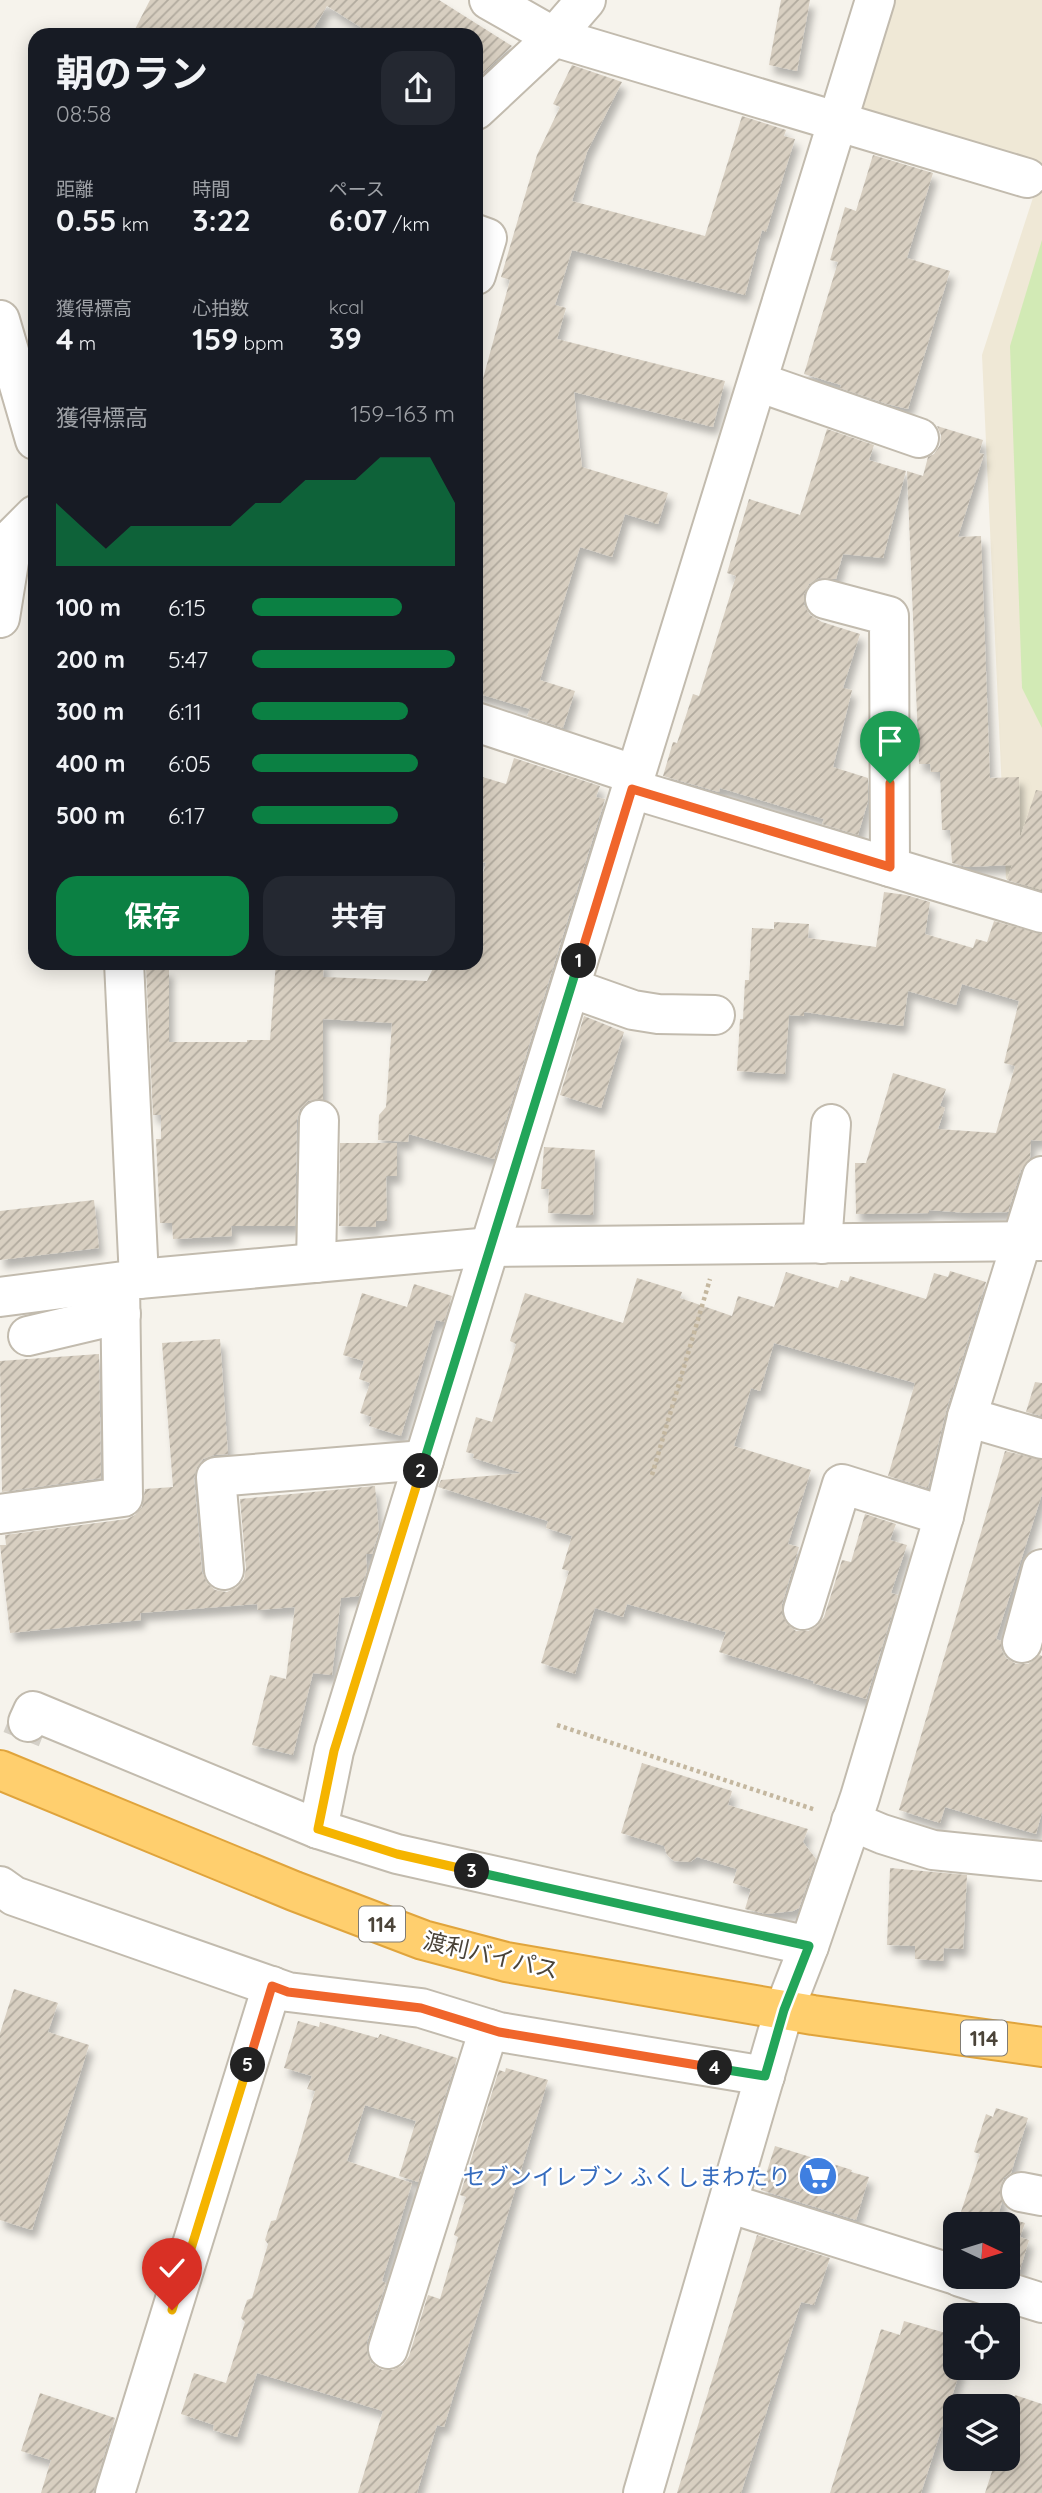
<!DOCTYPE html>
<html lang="ja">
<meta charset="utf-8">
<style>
:root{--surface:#171b24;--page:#242831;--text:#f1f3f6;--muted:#9ea1a6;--accent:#0b8043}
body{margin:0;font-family:Quicksand,"Noto Sans JP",sans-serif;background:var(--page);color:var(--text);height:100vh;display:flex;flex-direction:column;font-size:26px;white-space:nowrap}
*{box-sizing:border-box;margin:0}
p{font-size:23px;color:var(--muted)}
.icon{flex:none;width:38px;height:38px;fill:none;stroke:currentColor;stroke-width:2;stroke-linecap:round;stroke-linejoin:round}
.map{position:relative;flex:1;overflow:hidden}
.side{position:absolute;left:28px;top:28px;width:455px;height:942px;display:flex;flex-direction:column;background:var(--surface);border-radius:21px;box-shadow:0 4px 18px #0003}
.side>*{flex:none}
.needle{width:46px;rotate:94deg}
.fabs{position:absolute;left:943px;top:2212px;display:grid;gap:14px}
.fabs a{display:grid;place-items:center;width:77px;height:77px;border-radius:14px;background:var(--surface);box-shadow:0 4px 18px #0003;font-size:35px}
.pin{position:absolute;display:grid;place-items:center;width:60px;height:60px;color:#fff;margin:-72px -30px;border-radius:50% 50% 50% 0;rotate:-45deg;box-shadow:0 0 7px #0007}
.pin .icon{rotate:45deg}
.km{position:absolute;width:35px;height:35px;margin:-18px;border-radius:50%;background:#222;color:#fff;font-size:19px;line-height:35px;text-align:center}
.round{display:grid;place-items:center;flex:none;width:74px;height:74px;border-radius:21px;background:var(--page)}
.overview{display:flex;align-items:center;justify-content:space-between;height:119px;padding:0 28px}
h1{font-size:38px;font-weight:700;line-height:52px}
.figures{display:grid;grid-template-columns:repeat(3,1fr);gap:10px;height:119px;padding:7px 28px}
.figures div{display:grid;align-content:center}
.figures b{font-size:30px;font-weight:700}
.figures small{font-size:19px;font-weight:400}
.figures p{font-size:19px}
.chart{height:196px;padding:14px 28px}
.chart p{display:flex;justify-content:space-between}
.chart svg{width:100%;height:126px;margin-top:7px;fill:var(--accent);opacity:.7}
.primary-button{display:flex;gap:14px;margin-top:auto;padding:14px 28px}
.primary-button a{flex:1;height:80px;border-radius:21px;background:var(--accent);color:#fff;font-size:28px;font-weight:700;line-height:80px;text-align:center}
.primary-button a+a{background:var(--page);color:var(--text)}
ul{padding:0 28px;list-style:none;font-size:23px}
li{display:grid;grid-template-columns:112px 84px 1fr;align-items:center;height:52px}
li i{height:18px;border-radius:9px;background:var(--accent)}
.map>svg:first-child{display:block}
.education{fill:#efe8d6}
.garden{fill:#d2eab5}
.building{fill:url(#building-hatch);filter:url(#shadow)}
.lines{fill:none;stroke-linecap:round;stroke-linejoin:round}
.minor-tunnel{stroke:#d4d0c8;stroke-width:38;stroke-dasharray:38 19;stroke-linecap:butt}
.minor-casing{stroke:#c2bbae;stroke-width:42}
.highway-casing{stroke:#e0a43c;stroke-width:42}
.path{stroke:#c4b79f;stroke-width:4.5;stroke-dasharray:3.5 3.5;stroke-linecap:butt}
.minor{stroke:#fff;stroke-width:38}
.highway{stroke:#ffcf6e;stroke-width:38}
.split-1-casing{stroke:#fff;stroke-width:14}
.split-2-casing{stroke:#fff;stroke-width:14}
.split-3-casing{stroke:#fff;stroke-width:14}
.split-4-casing{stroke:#fff;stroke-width:14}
.split-5-casing{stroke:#fff;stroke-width:14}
.split-6-casing{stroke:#fff;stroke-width:14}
.split-1{stroke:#f0652b;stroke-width:9}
.split-2{stroke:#22a559;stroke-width:9}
.split-3{stroke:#f5b400;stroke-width:9}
.split-4{stroke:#22a559;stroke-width:9}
.split-5{stroke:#f0652b;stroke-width:9}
.split-6{stroke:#f5b400;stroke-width:9}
.labels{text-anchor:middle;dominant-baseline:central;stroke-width:5;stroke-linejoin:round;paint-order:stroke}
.shield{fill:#fff;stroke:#817c74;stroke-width:2}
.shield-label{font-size:21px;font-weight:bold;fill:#4b4439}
.street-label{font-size:23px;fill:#4b4439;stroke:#fff}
.shop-label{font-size:23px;fill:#366cbe;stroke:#fff;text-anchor:end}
</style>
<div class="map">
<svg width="1042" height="2493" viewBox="0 0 1042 2493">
<defs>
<pattern id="building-hatch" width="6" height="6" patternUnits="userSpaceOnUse" patternTransform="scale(1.75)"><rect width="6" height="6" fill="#d8cfc1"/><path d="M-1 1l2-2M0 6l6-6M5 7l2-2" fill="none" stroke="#b1aa9e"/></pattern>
<filter id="shadow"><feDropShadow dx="4.5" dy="8" stdDeviation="3.5" flood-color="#0004"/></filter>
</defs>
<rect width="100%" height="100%" fill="#f6f3ec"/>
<path class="education" d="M887,0H1042V892L1006,879L982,355L1041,173L850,116Z"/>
<path class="garden" d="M1042,240V728L1022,688L1010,346Z"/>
<g class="building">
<path d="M150,0H439L512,46L476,80V35H373L327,6L310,35H132Z"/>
<path d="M781,0H810L797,71L769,65Z"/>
<path d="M572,65L622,82L587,152L572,201L705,236L742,116L786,130L784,136L795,139L766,232L762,230L745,295L572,250L555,305L566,308L557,339L725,381L713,427L574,392L582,467L668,493L658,524L625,514L612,557L580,547L540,680L575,691L563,728L527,716L530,709L476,693V404L510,280L501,277L537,155L560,107L553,104Z"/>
<path d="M873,155L933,173L907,258L950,271L908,409L887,404L840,388L841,385L804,374L838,262L830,260L845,207L856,211Z"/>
<path d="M937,426L983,440L979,453L984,454L958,537L981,536L990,778L1019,777L1020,838L1036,790L1042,791V890L1007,880L1012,865L967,867L952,863L950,830H942L940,772H931L930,764H919L907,471L923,476L928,457L934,454L940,445L941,435Z"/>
<path d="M827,429L874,445L869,460L906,471L883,558L843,554L836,579L819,578L809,584L804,594V605L810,615L822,622L860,634L843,688L852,690L833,767L868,778V801L858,835L822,824L824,819L720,788L719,792L663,776L673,742L677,743L693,694L699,696L736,576L727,573L749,499L800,515Z"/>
<path d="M514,758L600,786L596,797L605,799L494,1159L409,1134L408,1142L378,1140L379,1115L386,1107L392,1023L323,1019V1099L308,1101L300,1109L297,1120L295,1226H231L232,1236L173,1239L172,1223H160L156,1139H161V1115H153L146,969H169V1042H247V1040H270L276,962H324L323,977L427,981L436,962H476V897L486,863L476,860V775L506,784Z"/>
<path d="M884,892L906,895L930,902L925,934L973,948L976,939L987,942L994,921L1042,934V1141L1031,1140L1030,1158L1021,1170L1008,1212L968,1213L929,1210V1213L856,1214L855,1163H866L893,1073L946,1089L940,1106L945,1108L938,1129L996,1133L1015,1066L1004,1063L1019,1001L962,984L956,1005L908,991L903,1026L804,1012V1016L789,1015L785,1074L737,1071L740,1019H743L745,980H749L752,928L774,929V922L809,924L808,938L876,947Z"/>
<path d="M584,1016L624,1032L601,1108L560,1095Z"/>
<path d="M340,1143H397V1176H386L387,1221H376V1227L339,1226Z"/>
<path d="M544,1147L595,1150L593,1215L548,1213L549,1189H541Z"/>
<path d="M94,1200L99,1248L0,1260V1211Z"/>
<path d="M950,1271L986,1282L946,1411L928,1488L888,1476L915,1383L774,1343L760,1391L751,1388L734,1446L811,1470L788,1544L799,1547L782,1604V1615L787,1624L796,1631H808L817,1626L824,1617L842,1560L851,1562L865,1514L896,1524L890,1540L907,1545L891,1593L898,1595L866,1699L813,1683L814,1681L719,1652L726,1632L627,1604L623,1617L595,1608L575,1674L541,1663L569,1571L562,1569L572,1536L546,1528L548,1521L438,1487L441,1480L522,1473L473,1458L474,1454L466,1452L476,1417L492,1422L516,1344L510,1341L525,1293L623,1323L637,1278L682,1292L680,1298L732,1316L738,1296L774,1307L786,1272L838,1288L841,1280L848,1282L850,1276L926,1299L934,1273L948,1277Z"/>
<path d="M414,1284L452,1296L444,1322L436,1320L401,1436L369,1426L372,1417L360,1413L370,1383L359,1379L364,1361L343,1355L362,1293L407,1307Z"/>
<path d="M220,1339L228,1454L214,1455L203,1459L197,1467L194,1478L202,1572L207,1583L215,1590L227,1592L237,1587L244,1579L246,1568L240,1499L375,1486L379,1531L372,1554H366L367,1570L359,1596L341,1598L332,1675L313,1673L293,1755L252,1745L270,1675L286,1679L295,1607L258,1610L257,1604L140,1613L141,1620L10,1633L0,1545H6L5,1535L127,1519L135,1515L142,1507L145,1489L173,1487L162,1343Z"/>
<path d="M99,1354L101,1478L2,1492L0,1361Z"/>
<path d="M1035,1382L1042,1383V1416L1026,1412Z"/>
<path d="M1005,1451L1042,1460V1494L996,1639L1001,1641V1649L1006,1658L1016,1664H1028L1040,1655L1042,1656V1812L1036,1834L945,1807L940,1823L899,1810Z"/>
<path d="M642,1763L732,1791L728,1805L808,1829L803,1842L816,1859L799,1908L793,1911L766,1914L745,1909L751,1889L733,1883L737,1869L697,1857L690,1862L674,1861L667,1855L664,1846L621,1833Z"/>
<path d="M890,1868L967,1875L963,1949L944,1948L943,1961L915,1959V1946L887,1945Z"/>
<path d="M14,1989L58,2003L48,2032L89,2045L32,2230L0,2220V2033Z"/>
<path d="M298,2021L319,2027L320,2022L378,2038L380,2034L457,2058L418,2182L399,2176L416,2121L365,2105L347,2161L412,2183L382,2281L386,2283L367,2342V2353L371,2363L382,2370H393L403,2365L409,2356L428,2295L440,2299L458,2237L454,2235L466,2197L460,2195L499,2070L505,2072L506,2068L548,2080L444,2427L437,2425L417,2493H358L383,2411L257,2373L237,2437L213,2430L214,2425L181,2414L194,2373L226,2383L245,2322L241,2318L247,2300L252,2298L268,2244L265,2240L271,2221L276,2220L300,2144L315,2091L307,2089L312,2076L284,2068Z"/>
<path d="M996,2108L1028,2118L1011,2173L1004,2178L1000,2187L1002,2202L998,2215L1025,2223L1020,2237L1029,2240L1019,2273L1008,2269V2224H957L980,2154L974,2152L986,2114L993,2117Z"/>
<path d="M775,2146L852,2170L851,2172L869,2177L856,2220L761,2190Z"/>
<path d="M757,2235L830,2258L814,2305L801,2302L741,2493H677Z"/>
<path d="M904,2321L956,2336V2368H961L921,2493H830L881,2329L900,2335Z"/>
<path d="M40,2393L115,2418L93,2493H41L51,2460L21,2451Z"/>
<path d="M1015,2395L1042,2404V2493H985L996,2459H1008V2419Z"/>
</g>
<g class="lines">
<path class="minor-tunnel" d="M0,1792L28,1722"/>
<g class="minor-casing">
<g id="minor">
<path d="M489,0L554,37L1027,178"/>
<path d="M476,110L554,37L586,0"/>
<path d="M476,234L487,238L476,275"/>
<path d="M0,320L35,440"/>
<path d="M758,382L919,438"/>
<path d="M825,599L889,616L890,867"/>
<path d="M0,618L13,537L35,515"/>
<path d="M476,722L636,775"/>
<path d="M632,789L1042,913"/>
<path d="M124,962L139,1279"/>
<path d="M571,988L633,1010L658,1014L715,1015"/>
<path d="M822,1244L831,1124"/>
<path d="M316,1263L319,1120"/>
<path d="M0,1297L139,1279L491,1247L1042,1241"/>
<path d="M28,1336L121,1314"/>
<path d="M967,1417L1042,1439"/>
<path d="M0,1514L123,1497L120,1282"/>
<path d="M224,1570L216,1477L424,1460"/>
<path d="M803,1610L842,1484L944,1516"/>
<path d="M1022,1643L1042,1569"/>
<path d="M28,1722L33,1711L318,1829L397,1854L809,1946"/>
<path d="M851,1821L882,1834L933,1850L1042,1861"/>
<path d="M318,1829L334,1751L875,0"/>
<path d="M0,1886L14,1896L288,1992L421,2008L499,2032L765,2076"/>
<path d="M1021,2192L1042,2196"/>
<path d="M728,2203L956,2275"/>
<path d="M960,2277L1042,2303"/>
<path d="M388,2349L489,2029"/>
<path d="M115,2493L272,1986"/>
<path d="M643,2493L784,2010L809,1946L860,1797L944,1516L967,1417L1042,1176"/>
</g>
</g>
<g class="highway-casing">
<path id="highway" d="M0,1770L294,1891L423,1940L506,1962L813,2015L1042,2047"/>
</g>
<g class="path">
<path d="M652,1475L710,1279"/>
<path d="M557,1725L816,1810"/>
</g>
<use href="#minor" class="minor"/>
<use href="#highway" class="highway"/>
</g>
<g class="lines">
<g class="split-1-casing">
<path id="split-1" d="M579,961L632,789L890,867V783"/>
</g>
<g class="split-2-casing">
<path id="split-2" d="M421,1471L579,961"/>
</g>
<g class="split-3-casing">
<path id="split-3" d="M421,1471L334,1751L318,1829L397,1854L472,1871"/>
</g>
<g class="split-4-casing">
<path id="split-4" d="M472,1871L809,1946L784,2010L765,2076L715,2068"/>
</g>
<g class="split-5-casing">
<path id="split-5" d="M248,2065L272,1986L288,1992L421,2008L499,2032L715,2068"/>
</g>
<g class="split-6-casing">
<path id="split-6" d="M172,2310L248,2065"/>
</g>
<use href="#split-1" class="split-1"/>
<use href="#split-2" class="split-2"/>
<use href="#split-3" class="split-3"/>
<use href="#split-4" class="split-4"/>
<use href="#split-5" class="split-5"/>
<use href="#split-6" class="split-6"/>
</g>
<defs>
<g id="supermarket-disc" transform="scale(2.0125)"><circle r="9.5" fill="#3f7fe0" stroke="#fff"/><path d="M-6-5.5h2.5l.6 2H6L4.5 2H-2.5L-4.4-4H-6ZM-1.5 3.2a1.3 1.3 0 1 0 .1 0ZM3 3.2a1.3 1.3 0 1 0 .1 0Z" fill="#fff"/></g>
</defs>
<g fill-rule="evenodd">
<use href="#supermarket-disc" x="818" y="2176"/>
</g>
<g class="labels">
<g class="shield">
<rect x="359" y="1906.5" width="46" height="35" rx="5"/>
<rect x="961" y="2020.5" width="46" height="35" rx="5"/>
</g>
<g class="shield-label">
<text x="382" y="1924">114</text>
<text x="984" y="2038">114</text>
</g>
<g class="street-label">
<text transform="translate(491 1955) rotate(13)">渡利バイパス</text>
</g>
<g class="shop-label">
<text x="791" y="2176">セブンイレブン ふくしまわたり</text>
</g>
</g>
</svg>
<div class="fabs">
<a><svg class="needle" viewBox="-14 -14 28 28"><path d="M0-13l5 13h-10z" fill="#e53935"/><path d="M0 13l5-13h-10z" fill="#9ea1a6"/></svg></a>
<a><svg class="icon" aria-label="locate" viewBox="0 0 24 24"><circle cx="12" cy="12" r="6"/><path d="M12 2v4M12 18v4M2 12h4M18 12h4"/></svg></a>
<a><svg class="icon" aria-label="layers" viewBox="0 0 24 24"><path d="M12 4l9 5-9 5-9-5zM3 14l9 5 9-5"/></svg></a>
</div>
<div class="pin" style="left:890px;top:783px;background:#1e9e55"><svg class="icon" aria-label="arrive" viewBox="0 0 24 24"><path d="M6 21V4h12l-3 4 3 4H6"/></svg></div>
<div class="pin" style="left:172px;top:2310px;background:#d93025"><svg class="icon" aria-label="check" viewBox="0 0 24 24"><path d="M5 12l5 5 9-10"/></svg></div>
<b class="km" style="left:579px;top:961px">1</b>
<b class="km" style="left:421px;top:1471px">2</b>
<b class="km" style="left:472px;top:1871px">3</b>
<b class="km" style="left:715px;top:2068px">4</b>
<b class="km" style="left:248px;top:2065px">5</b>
<section class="side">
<div class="overview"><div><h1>朝のラン</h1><p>08:58</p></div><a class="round"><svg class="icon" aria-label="share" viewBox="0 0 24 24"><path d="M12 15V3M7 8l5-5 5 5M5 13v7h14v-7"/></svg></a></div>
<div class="figures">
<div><p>距離</p><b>0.55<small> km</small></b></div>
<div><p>時間</p><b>3:22</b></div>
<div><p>ペース</p><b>6:07<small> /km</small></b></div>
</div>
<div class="figures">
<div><p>獲得標高</p><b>4<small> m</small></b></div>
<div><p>心拍数</p><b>159<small> bpm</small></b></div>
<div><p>kcal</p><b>39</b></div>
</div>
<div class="chart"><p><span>獲得標高</span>159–163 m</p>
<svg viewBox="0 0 160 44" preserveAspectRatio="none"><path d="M0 44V22L10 30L20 38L30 30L40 30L50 30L60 30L70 30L80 22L90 22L100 14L110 14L120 14L130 6L140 6L150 6L160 22V44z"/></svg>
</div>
<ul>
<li><b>100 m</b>6:15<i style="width:74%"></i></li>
<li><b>200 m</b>5:47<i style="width:100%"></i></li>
<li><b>300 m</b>6:11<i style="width:77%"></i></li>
<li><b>400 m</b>6:05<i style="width:82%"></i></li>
<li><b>500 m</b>6:17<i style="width:72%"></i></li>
</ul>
<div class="primary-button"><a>保存</a><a>共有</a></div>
</section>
</div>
